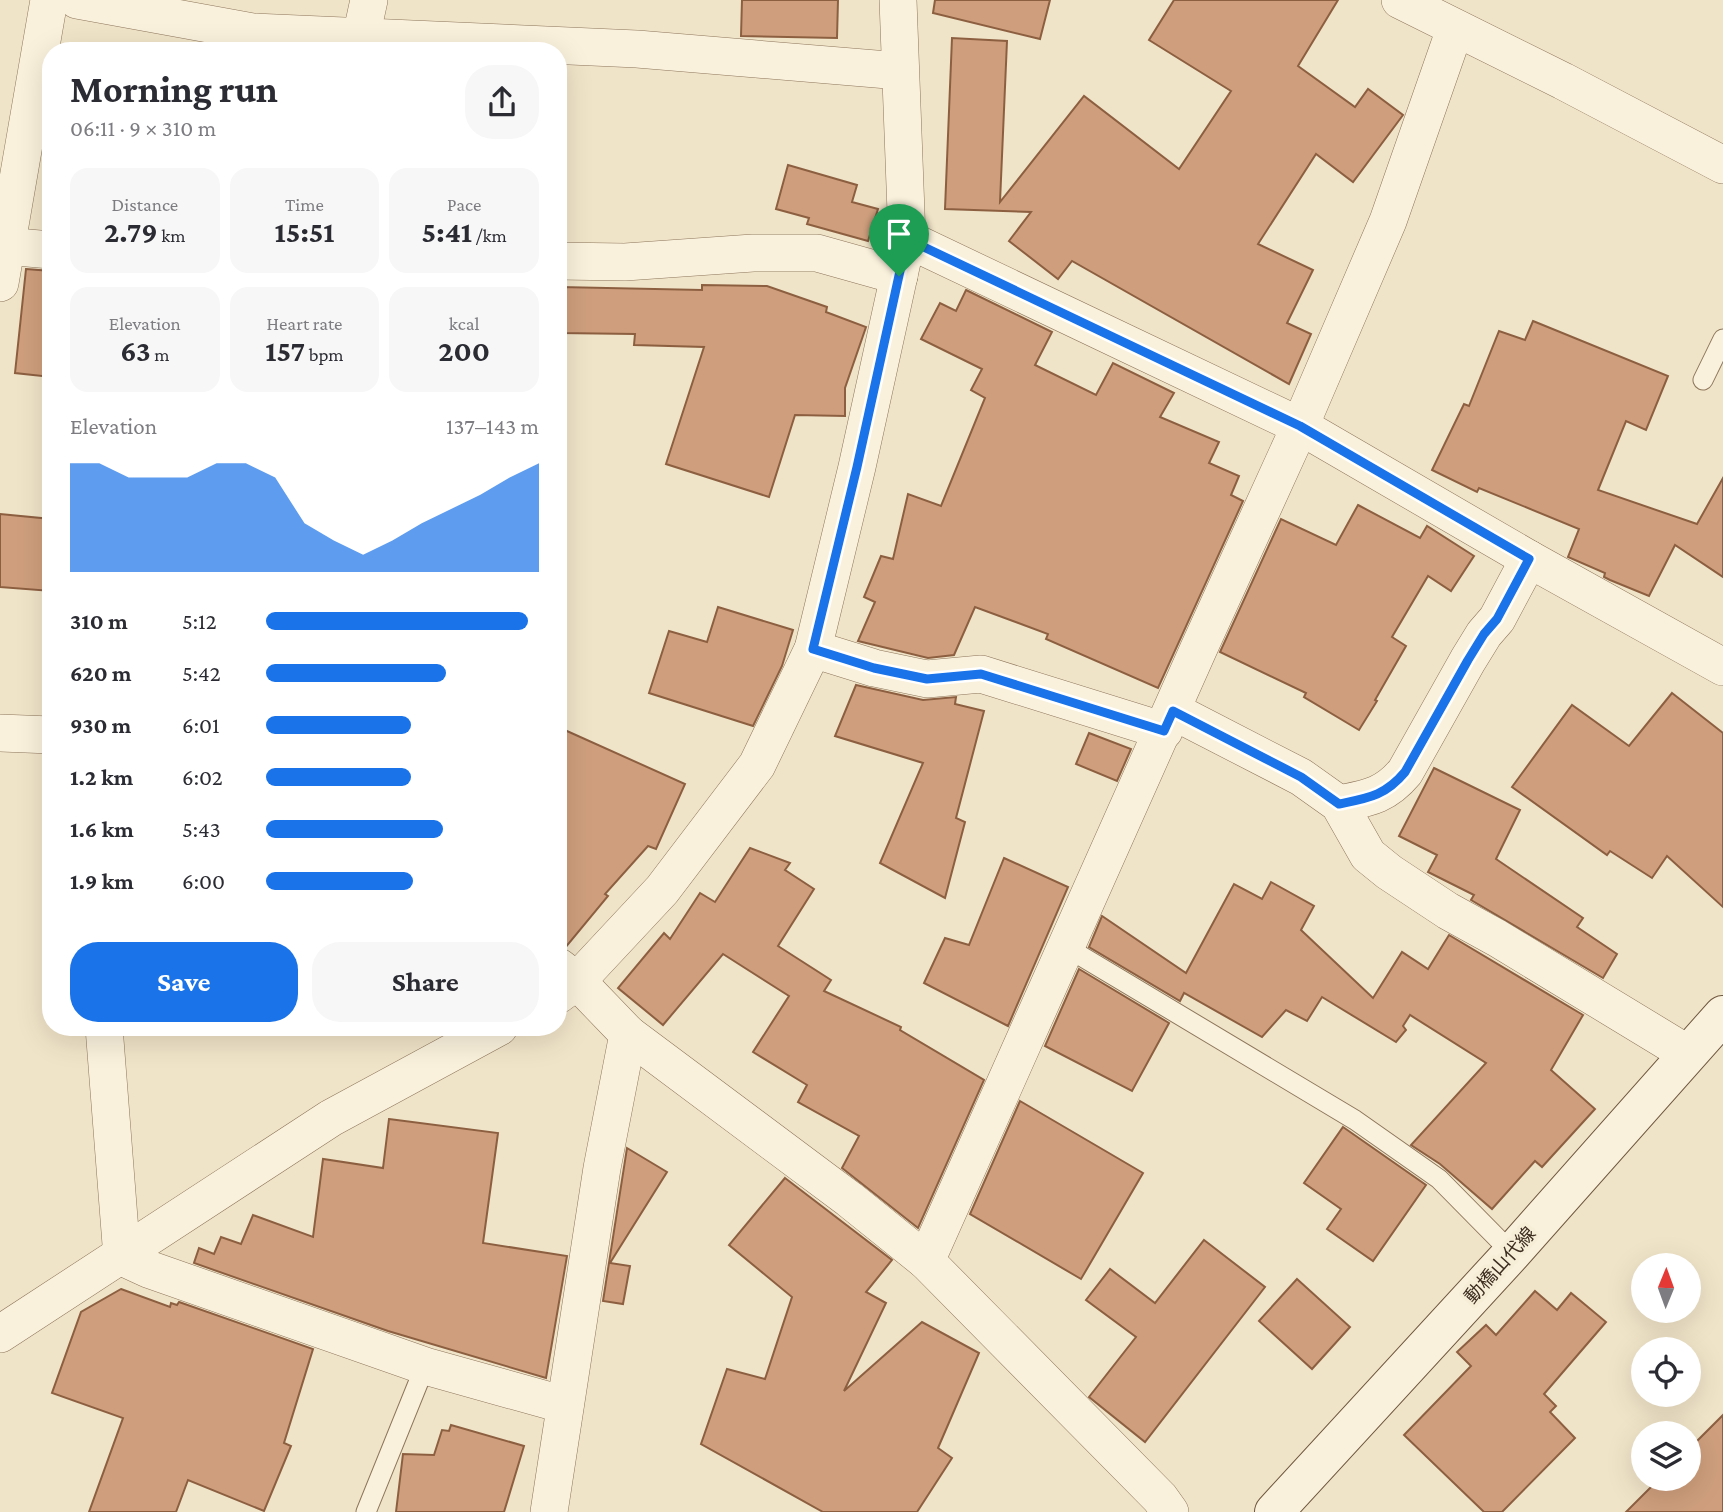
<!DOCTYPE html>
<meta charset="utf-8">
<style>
:root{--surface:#fff;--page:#f7f7f7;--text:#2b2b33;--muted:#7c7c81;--accent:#1a73e8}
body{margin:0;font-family:"Crimson Pro","Noto Sans JP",serif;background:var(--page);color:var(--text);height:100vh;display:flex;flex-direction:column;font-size:26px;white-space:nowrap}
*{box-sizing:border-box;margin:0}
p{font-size:23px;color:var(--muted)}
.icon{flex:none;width:38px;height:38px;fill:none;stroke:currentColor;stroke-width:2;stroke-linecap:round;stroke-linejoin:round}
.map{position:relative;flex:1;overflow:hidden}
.side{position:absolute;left:42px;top:42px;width:525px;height:994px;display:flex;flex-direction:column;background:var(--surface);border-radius:28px;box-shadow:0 7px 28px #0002}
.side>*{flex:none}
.needle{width:46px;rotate:1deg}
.controls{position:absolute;left:1631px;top:1253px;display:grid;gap:14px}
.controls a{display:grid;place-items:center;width:70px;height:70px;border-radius:50%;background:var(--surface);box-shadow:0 7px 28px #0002;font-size:35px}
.pin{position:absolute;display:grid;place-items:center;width:60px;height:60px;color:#fff;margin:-72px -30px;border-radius:50% 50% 50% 0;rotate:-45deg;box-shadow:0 0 7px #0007}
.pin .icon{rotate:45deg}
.round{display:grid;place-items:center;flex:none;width:74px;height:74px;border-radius:28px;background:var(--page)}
.head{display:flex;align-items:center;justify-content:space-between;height:119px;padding:0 28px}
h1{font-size:38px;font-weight:700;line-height:52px}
.figures{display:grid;grid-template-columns:repeat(3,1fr);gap:10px;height:119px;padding:7px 28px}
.figures div{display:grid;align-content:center;border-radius:18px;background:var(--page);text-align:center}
.figures b{font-size:30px;font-weight:700}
.figures small{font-size:19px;font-weight:400}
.figures p{font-size:19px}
.chart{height:196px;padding:14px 28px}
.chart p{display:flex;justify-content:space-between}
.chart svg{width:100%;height:126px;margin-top:7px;fill:var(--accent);opacity:.7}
.button{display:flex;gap:14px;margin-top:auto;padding:14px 28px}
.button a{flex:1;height:80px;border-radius:28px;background:var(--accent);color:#fff;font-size:28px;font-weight:700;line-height:80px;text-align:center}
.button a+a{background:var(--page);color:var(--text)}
ul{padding:0 28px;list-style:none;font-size:23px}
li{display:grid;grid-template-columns:112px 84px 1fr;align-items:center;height:52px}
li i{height:18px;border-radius:9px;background:var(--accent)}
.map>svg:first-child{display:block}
.building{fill:#cf9f7d;stroke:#8d5f41;stroke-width:2}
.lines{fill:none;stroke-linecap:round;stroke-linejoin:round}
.lane-casing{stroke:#8d765c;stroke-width:21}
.street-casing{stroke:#8d765c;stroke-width:38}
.secondary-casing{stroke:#6f573f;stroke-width:40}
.lane{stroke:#faf1dc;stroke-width:19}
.street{stroke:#faf1dc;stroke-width:37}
.secondary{stroke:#faf1dc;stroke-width:38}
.route-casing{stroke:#fff;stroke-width:14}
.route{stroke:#1a73e8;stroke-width:9}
.labels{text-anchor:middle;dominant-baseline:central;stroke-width:7;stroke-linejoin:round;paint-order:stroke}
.street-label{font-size:19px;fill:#3d2e20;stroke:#f7eed8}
</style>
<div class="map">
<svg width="1723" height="1512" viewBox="0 0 1723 1512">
<rect width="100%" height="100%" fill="#f0e4c8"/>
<g class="building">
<path d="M742,0H838L837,38L741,36Z"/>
<path d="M935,0H1050L1040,39L933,13Z"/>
<path d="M1174,0H1338L1298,66L1355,107L1368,89L1403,115L1353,182L1316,154L1258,244L1313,270L1287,323L1311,334L1289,384L1072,261L1058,279L1009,241L1031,212L945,209L952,38L1007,41L1000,202L1084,96L1179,169L1231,91L1149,40Z"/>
<path d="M788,165L857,185L852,202L878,209L868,241L807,224L809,218L776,209Z"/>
<path d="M26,269L51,271V377L15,373Z"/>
<path d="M702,285L767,286L827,307L826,312L866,327L845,388V416L795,415L769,497L666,464L704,347L634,345L635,334L559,333L560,287L702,290Z"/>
<path d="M966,290L1052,332L1035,365L1096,395L1113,363L1174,393L1160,417L1219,442L1209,463L1239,476L1231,495L1243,501L1158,688L1046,639L1048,634L975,607L954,655L928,658L858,641L875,602L864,597L881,556L893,559L908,494L941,506L985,398L971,390L982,369L921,339L940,303L956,311Z"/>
<path d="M1533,321L1668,376L1646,430L1626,421L1598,490L1697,524L1723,478V577L1675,545L1649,596L1610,580L1604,577L1605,573L1568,557L1579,529L1479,488L1477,492L1432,470L1464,404L1469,406L1499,331L1525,340Z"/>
<path d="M1358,505L1420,538L1427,526L1474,556L1451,591L1428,576L1392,637L1406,646L1375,700L1377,701L1359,730L1304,697L1306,693L1220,652L1281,519L1336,545Z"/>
<path d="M0,514L51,519V591L0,587Z"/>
<path d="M718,607L793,630L782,666L753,726L649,693L669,631L707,642Z"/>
<path d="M856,685L923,700L956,697L955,704L984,711L956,818L965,822L945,898L880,863L923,763L835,736Z"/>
<path d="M1672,693L1723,733V907L1667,856L1652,878L1610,851L1607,855L1512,787L1572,705L1629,746Z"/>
<path d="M558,727L685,784L656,849L648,846L605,894L608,896L565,948L558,947Z"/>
<path d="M1089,733L1131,749L1117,781L1076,764Z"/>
<path d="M1434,768L1520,810L1496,859L1583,918L1577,927L1617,954L1603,978L1471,900L1474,895L1428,872L1437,855L1399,836Z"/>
<path d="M750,848L790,863L785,870L814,889L778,946L831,980L824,991L901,1027L900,1030L984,1080L918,1228L842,1168L859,1136L798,1102L807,1085L753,1052L789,996L723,954L663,1025L618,988L664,933L670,939L700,893L715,902Z"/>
<path d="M1004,858L1068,887L1008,1026L924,983L945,938L969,945Z"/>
<path d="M1271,882L1314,906L1301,930L1373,998L1402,952L1428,969L1449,935L1583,1015L1551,1070L1595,1109L1542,1167L1535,1161L1492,1209L1440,1164L1411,1145L1486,1063L1410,1015L1403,1026L1406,1030L1396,1042L1322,997L1307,1021L1286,1010L1262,1037L1184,993L1180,1001L1089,947L1102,916L1186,973L1234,884L1262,899Z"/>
<path d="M1079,969L1169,1023L1132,1091L1045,1046Z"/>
<path d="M1020,1101L1143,1173L1081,1279L970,1214Z"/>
<path d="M389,1119L498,1133L483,1243L567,1256L546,1378L388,1331L194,1263L199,1248L214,1254L221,1237L241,1244L253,1215L313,1237L323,1159L383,1168Z"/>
<path d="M1343,1127L1426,1185L1373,1261L1327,1229L1341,1209L1304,1183Z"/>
<path d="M627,1148L667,1172L610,1263L630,1266L623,1304L603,1301Z"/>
<path d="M785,1178L892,1260L866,1292L886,1303L844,1391L922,1322L979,1353L938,1448L952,1458L917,1512H823L701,1444L727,1369L765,1379L792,1297L729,1245Z"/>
<path d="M1204,1240L1265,1287L1145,1442L1089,1397L1136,1337L1086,1300L1110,1269L1155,1303Z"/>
<path d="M1297,1279L1350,1327L1312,1369L1259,1321Z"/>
<path d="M121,1289L170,1307L171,1303L177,1305L179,1302L313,1349L284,1443L291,1446L264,1511L188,1480L176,1512H89L123,1418L52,1393L81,1312Z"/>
<path d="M1535,1291L1557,1310L1571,1293L1606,1322L1544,1394L1556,1406L1550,1412L1575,1438L1502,1512H1484L1404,1435L1471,1366L1457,1352L1486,1325L1496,1335Z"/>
<path d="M1723,1415V1512H1626L1659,1479H1689V1449Z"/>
<path d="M451,1425L524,1446L504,1512H396L403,1454L434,1455L442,1430L449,1431Z"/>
</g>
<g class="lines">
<g class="lane-casing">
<g id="lane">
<path d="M1703,380L1723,339"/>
<path d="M1066,947L1355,1120L1439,1179L1512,1253"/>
<path d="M366,1512L425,1366"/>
</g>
</g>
<g class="street-casing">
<g id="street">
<path d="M77,0L253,32L637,49L900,71"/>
<path d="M1400,0L1563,81L1723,165"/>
<path d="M361,37L369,0"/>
<path d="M907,239L1300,426L1529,559L1723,667"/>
<path d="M5,246L51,250"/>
<path d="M558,261L625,262L753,253H817L899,276"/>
<path d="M0,283L49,0"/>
<path d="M813,649L874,668L927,679L981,674L1164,731"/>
<path d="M1173,711L1301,777L1339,804L1368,855L1389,872L1448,911L1497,938L1688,1054"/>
<path d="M0,733L51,735"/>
<path d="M1339,804C1368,798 1385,796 1405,772L1468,660L1484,634L1497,619L1529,559"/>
<path d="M559,967L577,981L628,1034L849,1199L926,1261L1160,1498L1170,1512"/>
<path d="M558,995L577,981L662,890L757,765L813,649L857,467L907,239L898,0"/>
<path d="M104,1027L122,1257"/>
<path d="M122,1257L148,1269L425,1366L565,1405"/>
<path d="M926,1261L1199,648L1300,426L1388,221L1455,29"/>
<path d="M0,1334L331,1118L499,1027"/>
<path d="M549,1512L602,1168L628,1034"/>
</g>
</g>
<g class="secondary-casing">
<path id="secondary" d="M1274,1512L1512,1253L1723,1015"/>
</g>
<use href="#lane" class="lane"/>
<use href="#street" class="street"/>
<use href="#secondary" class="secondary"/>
</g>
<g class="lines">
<g class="route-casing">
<path id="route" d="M907,239L1300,426L1529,559L1497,619L1484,634L1468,660L1405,772C1385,796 1368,798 1339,804L1301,777L1173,711L1164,731L981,674L927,679L874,668L813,649L857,467Z"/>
</g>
<use href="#route" class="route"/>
</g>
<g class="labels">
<g class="street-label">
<text transform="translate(1500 1265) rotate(-48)">動橋山代線</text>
</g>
</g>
</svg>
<div class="controls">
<a><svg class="needle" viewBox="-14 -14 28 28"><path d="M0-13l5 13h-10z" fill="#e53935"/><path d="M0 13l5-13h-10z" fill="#7c7c81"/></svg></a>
<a><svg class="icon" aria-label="locate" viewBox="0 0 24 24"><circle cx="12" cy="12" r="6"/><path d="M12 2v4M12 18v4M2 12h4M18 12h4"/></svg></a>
<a><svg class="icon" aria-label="layers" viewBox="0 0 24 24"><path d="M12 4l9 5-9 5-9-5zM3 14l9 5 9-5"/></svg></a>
</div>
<div class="pin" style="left:899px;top:276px;background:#1e9e55"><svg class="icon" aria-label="arrive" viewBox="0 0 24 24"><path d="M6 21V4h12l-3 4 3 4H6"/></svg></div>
<section class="side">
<div class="head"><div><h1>Morning run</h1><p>06:11 · 9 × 310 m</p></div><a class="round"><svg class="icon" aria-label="share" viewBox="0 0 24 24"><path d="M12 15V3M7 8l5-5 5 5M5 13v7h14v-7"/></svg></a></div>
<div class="figures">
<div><p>Distance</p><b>2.79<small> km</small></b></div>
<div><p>Time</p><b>15:51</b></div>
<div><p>Pace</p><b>5:41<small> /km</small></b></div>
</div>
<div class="figures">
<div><p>Elevation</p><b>63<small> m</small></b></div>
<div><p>Heart rate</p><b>157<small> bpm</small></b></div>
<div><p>kcal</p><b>200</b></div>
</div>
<div class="chart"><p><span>Elevation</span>137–143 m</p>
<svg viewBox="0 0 160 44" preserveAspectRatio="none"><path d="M0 44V6L10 6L20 11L30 11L40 11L50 6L60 6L70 11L80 27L90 33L100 38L110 33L120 27L130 22L140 17L150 11L160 6V44z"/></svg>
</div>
<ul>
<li><b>310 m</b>5:12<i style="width:96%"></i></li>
<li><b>620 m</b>5:42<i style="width:66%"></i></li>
<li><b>930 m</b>6:01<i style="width:53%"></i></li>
<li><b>1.2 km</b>6:02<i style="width:53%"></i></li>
<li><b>1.6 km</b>5:43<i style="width:65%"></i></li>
<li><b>1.9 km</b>6:00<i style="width:54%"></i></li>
</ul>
<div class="button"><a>Save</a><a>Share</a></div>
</section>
</div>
